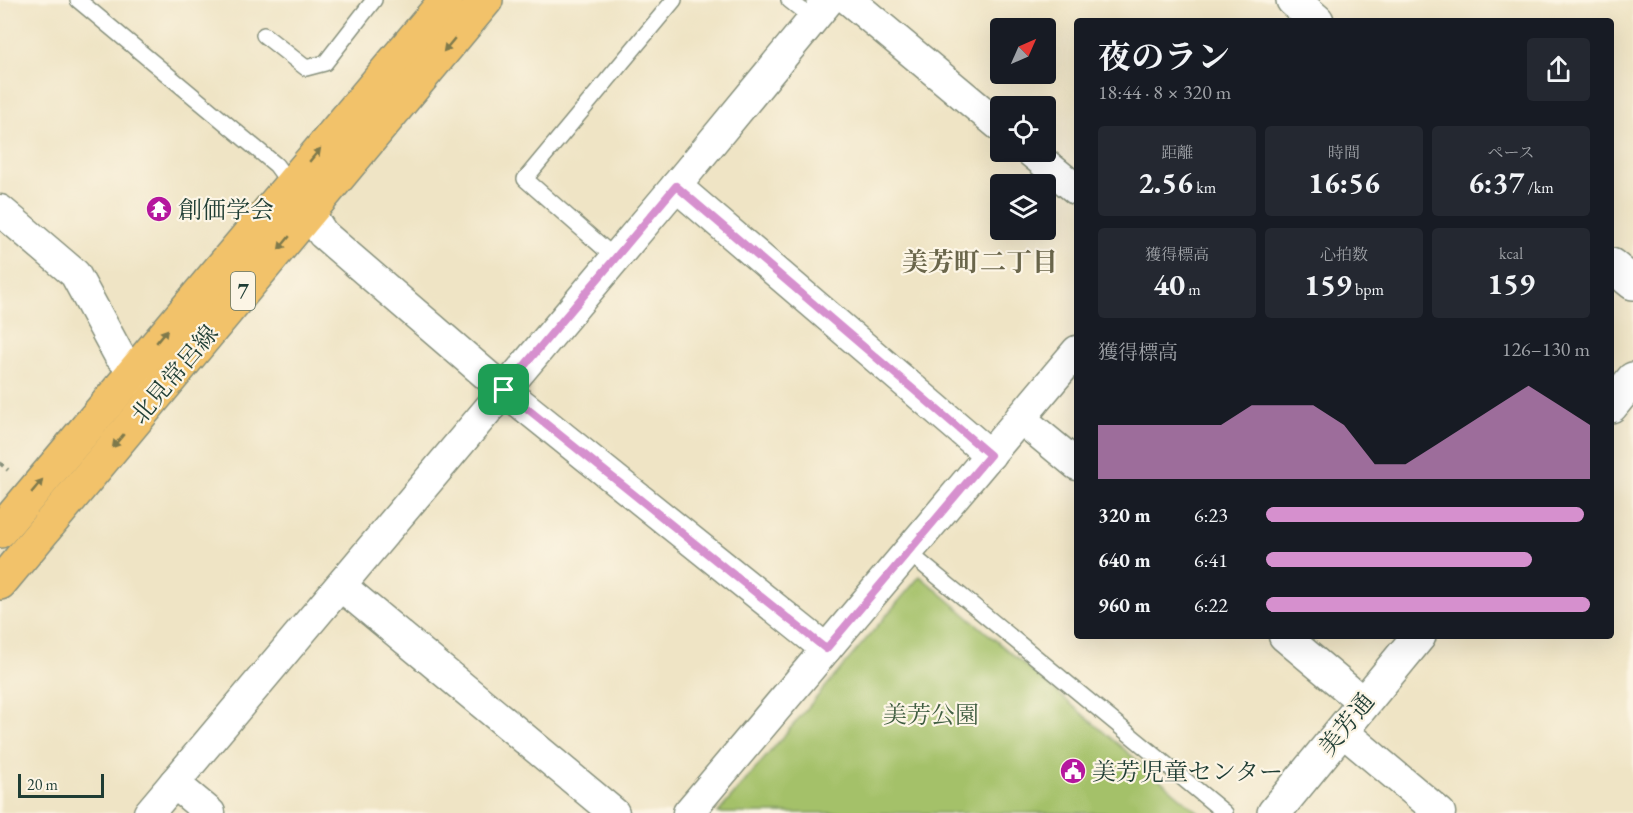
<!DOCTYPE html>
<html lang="ja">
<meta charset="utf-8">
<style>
:root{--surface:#171b24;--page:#242831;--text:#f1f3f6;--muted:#9ea1a6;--accent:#d690ce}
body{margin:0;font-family:"EB Garamond","Noto Serif JP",serif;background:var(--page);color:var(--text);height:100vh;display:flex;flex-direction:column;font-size:22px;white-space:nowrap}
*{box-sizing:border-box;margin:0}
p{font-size:20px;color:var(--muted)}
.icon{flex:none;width:33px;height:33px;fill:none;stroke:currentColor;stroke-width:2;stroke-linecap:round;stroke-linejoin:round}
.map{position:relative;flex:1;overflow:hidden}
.sheet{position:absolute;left:1074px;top:18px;width:540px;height:621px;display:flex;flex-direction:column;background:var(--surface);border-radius:6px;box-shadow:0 6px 24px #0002}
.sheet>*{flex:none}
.needle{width:39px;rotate:45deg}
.controls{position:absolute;left:990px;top:18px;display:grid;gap:12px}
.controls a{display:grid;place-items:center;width:66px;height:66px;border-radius:6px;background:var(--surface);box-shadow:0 6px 24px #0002;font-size:30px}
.scale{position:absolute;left:18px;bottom:15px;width:86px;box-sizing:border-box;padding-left:6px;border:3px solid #1f3d34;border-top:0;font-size:16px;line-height:21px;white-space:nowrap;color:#1f3d34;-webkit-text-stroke:4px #fcf5e5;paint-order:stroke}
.pin{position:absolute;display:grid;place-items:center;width:51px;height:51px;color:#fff;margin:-26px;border-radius:12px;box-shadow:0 3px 9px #0006}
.round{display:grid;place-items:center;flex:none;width:63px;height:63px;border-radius:6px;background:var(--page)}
.head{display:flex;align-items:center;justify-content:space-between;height:102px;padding:0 24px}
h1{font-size:33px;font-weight:700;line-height:45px}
.stats{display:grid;grid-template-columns:repeat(3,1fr);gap:9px;height:102px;padding:6px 24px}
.stats div{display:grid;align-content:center;border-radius:6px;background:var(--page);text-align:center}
.stats b{font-size:30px;font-weight:700}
.stats small{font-size:16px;font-weight:400}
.stats p{font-size:16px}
.chart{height:168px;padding:12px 24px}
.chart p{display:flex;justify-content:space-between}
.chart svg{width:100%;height:108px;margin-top:6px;fill:var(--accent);opacity:.7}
ul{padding:0 24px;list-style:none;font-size:20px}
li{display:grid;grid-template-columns:96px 72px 1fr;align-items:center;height:45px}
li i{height:15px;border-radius:8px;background:var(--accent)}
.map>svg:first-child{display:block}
.green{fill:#a4c169;stroke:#627f4e;stroke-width:1.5}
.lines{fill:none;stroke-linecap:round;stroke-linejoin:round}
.service-casing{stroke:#87907c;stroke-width:18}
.minor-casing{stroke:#87907c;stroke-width:33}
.tertiary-casing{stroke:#87907c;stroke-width:36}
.primary-casing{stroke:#87907c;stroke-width:36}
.path{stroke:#87907c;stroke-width:4;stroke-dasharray:4.5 4.5;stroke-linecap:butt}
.service{stroke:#fff;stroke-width:15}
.minor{stroke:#fff;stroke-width:30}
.tertiary{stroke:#fff;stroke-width:33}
.primary{stroke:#f2c26a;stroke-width:33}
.oneway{fill:#7e794c}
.route-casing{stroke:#fff;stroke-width:12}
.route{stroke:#d690ce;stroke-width:8}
.labels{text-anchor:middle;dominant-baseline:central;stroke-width:4.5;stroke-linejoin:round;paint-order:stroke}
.shield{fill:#fcf5e5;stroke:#617469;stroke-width:1.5}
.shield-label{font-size:22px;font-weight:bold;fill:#1f3d34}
.poi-label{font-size:24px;fill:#1f3d34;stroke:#fcf5e5;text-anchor:start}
.street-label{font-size:24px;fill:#1f3d34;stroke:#fcf5e5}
.park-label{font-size:24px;fill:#405e41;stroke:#fcf5e5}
.neighbourhood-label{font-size:26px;font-weight:bold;fill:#6a664b;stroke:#fcf5e5}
</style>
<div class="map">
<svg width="1633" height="813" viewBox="0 0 1633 813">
<rect width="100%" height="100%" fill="#fcf5e5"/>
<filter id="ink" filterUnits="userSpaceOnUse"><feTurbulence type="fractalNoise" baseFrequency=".0167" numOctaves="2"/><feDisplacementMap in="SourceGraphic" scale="12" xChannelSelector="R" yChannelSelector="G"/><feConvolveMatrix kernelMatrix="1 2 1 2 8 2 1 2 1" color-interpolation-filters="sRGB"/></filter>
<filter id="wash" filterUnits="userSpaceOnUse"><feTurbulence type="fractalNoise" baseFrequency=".008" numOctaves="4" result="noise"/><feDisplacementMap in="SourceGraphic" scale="24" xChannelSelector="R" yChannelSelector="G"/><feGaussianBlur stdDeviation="1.35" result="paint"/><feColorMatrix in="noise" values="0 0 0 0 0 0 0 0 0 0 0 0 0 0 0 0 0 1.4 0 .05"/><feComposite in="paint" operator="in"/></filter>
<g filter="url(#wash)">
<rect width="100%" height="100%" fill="#efe4c5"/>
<path class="green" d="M920,576L1199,813H718Z"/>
</g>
<g filter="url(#ink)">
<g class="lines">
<g class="service-casing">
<g id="service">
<path d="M78,0L276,165L290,184"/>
<path d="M789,0L813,19"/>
<path d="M264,35L306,68L325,63L374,0"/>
<path d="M615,258L525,179L674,0"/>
<path d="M908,552L1225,813"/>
</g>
</g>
<g class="minor-casing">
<g id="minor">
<path d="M849,0L1000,126"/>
<path d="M1031,152L1077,190"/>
<path d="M676,186L990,455"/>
<path d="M297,194L323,234L504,390L826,649"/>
<path d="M0,210L75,274L119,355L151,388"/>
<path d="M1020,418L1077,465"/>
<path d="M341,586L614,813"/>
<path d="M1284,636L1364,703"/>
<path d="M1341,730L1440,813"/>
<path d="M174,783L210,813"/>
<path d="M149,813L676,186L829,0"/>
<path d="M688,813L1077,351"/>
</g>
</g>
<g class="tertiary-casing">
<g id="tertiary">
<path d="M1293,0L1317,21"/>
<path d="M1611,265L1633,283"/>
<path d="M1611,406L1633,379"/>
<path d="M1274,813L1419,636"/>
</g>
</g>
<g class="primary-casing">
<g id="primary">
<path d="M0,531L446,0"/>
<path d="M0,583L486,0"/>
</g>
</g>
<path class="path" d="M0,463L8,470"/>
<use href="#service" class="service"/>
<use href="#minor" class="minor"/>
<use href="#tertiary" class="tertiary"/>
<use href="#primary" class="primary"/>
</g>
<defs><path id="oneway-solid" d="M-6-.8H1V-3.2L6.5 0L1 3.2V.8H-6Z" transform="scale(1.5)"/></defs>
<g class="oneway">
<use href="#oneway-solid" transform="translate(449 45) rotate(130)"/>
<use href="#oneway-solid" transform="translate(315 155) rotate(-50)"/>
<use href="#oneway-solid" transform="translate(284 243) rotate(130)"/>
<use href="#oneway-solid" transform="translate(162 336) rotate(-50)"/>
<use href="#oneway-solid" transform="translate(118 441) rotate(130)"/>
<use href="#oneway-solid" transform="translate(37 486) rotate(-50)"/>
</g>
</g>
<g class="lines" filter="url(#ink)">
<g class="route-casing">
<path id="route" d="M676,186L990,455L826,649L504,390Z"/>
</g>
<use href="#route" class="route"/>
</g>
<defs>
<g id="temple-disc" transform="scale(1.35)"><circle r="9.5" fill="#b5179e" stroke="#fcf5e5"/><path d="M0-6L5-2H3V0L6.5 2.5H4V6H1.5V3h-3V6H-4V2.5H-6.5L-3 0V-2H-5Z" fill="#fff"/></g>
<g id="civic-disc" transform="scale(1.35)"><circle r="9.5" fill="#b5179e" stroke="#fcf5e5"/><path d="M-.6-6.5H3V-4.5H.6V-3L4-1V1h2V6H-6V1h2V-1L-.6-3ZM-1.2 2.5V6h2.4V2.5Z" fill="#fff"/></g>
</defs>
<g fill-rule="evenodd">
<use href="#temple-disc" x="159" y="209"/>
<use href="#civic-disc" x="1073" y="771"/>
</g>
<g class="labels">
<rect class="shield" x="231" y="272" width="24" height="38" rx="4.5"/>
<g class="shield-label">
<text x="243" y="291">7</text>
</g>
<g class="poi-label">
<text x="178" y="209">創価学会</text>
<text x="1092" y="771">美芳児童センター</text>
</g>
<g class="street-label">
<text transform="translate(174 374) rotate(-50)">北見常呂線</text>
<text transform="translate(1346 724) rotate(-51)">美芳通</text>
</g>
<g class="park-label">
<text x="931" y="714">美芳公園</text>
</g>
<g class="neighbourhood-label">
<text x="980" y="262">美芳町二丁目</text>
</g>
</g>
</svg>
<div class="controls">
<a><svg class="needle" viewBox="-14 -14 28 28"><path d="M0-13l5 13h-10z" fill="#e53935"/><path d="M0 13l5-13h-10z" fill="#9ea1a6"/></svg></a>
<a><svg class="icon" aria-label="locate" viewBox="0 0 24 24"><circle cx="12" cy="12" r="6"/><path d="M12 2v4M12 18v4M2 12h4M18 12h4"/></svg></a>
<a><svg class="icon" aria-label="layers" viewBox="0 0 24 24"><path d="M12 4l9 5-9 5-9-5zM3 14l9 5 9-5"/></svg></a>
</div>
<div class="scale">20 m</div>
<div class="pin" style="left:504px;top:390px;background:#1e9e55"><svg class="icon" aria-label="arrive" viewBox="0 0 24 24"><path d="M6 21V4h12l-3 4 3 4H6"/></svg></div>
<section class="sheet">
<div class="head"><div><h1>夜のラン</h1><p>18:44 · 8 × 320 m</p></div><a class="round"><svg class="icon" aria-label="share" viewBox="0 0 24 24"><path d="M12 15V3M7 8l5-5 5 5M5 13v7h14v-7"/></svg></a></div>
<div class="stats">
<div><p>距離</p><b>2.56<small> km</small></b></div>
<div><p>時間</p><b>16:56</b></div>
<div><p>ペース</p><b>6:37<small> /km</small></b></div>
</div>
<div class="stats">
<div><p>獲得標高</p><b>40<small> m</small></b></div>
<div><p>心拍数</p><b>159<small> bpm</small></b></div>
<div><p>kcal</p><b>159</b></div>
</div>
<div class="chart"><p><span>獲得標高</span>126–130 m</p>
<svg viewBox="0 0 160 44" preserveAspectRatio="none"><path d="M0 44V22L10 22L20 22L30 22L40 22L50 14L60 14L70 14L80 22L90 38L100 38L110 30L120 22L130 14L140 6L150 14L160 22V44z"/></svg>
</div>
<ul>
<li><b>320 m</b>6:23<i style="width:98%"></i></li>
<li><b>640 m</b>6:41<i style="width:82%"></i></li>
<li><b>960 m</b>6:22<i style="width:100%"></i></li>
</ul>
</section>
</div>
